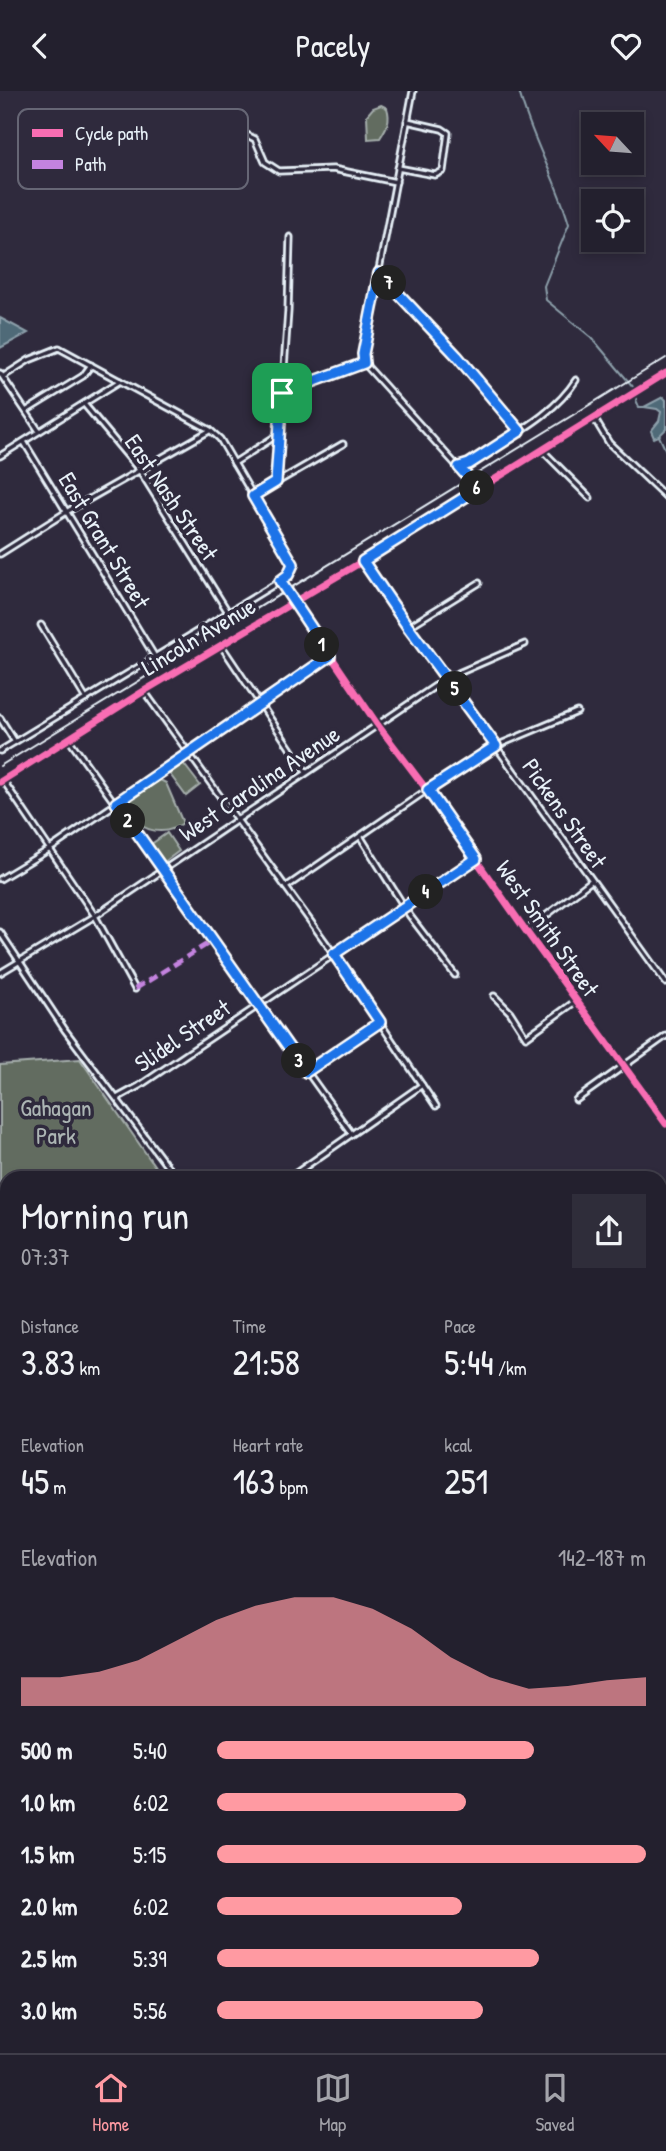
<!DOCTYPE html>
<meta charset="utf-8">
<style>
:root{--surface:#23202e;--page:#2f2d3a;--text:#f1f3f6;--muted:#a3a3aa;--line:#403e4a;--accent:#ff9aa2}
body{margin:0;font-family:"Patrick Hand",sans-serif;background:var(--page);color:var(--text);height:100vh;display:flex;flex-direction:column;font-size:26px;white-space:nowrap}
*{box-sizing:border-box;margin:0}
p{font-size:23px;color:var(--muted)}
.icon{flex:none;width:38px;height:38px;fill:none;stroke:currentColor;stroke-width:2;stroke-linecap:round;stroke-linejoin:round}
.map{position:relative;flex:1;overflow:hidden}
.drawer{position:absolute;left:0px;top:1080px;width:667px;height:884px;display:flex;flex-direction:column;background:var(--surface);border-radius:21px 21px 0 0;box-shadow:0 4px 10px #0003,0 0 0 2px var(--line)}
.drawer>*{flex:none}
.needle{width:46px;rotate:296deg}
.controls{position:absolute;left:581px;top:21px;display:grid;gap:14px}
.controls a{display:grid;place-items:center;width:63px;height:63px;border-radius:0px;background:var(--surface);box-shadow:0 4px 10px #0003,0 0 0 2px var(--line);font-size:35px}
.pin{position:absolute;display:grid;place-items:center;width:60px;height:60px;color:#fff;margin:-30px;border-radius:14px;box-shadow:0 4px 10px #0006}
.km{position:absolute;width:35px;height:35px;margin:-18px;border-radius:50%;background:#222;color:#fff;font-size:19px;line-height:35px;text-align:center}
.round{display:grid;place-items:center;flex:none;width:74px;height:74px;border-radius:0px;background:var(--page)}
.head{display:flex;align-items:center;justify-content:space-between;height:119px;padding:0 21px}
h1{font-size:38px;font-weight:600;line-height:52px}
.figures{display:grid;grid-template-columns:repeat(3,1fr);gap:10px;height:119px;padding:7px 21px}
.figures div{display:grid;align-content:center}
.figures b{font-size:35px;font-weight:600}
.figures small{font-size:19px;font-weight:400}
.figures p{font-size:19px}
.chart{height:196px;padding:14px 21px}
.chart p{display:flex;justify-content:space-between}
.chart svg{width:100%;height:126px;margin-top:7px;fill:var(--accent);opacity:.7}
ul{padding:0 21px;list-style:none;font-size:23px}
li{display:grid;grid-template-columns:112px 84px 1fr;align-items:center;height:52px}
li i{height:18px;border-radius:9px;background:var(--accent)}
header{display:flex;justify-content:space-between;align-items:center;height:91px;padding:0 21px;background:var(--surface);font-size:32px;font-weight:600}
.tabs{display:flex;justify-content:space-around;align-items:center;height:98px;border-top:2px solid var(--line);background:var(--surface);font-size:19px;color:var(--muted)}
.tabs a{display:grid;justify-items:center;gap:4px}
.tabs .active{color:var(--accent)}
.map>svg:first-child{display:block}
.green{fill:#626c60;stroke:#a5aeac;stroke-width:2}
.water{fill:#506a78;stroke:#8da0ab;stroke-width:2}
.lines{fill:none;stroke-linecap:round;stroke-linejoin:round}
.stream{stroke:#8da0ab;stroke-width:2}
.minor-casing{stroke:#e8f1f8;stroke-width:9}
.major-casing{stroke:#e8f1f8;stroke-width:10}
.minor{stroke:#2f2a3d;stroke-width:3.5}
.major{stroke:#2f2a3d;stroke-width:5}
.rail{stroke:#e8f1f8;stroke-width:2}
.quiet{stroke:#c483df;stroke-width:5;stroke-dasharray:10 5;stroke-linecap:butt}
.cycleway-casing{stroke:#2f2a3d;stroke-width:11}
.cycleway{stroke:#f96db3;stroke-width:7}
.route-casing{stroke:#fff;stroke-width:14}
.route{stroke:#1a73e8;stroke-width:9}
.labels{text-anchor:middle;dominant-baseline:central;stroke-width:7;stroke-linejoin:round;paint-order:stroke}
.street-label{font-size:24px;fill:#e8f1f8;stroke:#2f2a3d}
.park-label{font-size:24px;fill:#acb5b4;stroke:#2f2a3d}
.key{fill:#2f2a3d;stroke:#666675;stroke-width:2}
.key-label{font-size:19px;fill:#e8f1f8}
</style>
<header><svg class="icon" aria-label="back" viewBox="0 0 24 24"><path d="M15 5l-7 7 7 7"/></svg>Pacely<svg class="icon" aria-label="heart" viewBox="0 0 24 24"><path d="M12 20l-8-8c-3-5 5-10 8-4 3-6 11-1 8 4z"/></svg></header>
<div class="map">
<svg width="666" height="1962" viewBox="0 0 666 1962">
<rect width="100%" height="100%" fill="#2f2a3d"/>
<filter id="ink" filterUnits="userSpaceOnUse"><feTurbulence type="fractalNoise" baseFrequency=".0143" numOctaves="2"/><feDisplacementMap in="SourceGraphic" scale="14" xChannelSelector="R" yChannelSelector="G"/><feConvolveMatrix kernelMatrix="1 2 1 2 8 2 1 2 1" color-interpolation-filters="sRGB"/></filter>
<g filter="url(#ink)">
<g class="green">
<path d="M381,14L387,17C391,29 387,36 380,47L368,48L367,24L373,17Z"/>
<path d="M183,672L200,694L186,705L169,682Z"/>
<path d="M160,689L166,692L183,732C160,749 135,737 121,715Z"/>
<path d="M167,742L179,760L163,772L150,754Z"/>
<path d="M80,968L163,1087H7V1180L0,1177V974Z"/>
</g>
<g class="water">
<path d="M0,227L28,242L0,257Z"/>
<path d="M663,306L666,309V338L659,345L654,347L651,340L659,330L661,321L657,318L644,316Z"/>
</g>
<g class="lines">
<g class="stream">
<path d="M519,0C531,47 556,87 569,133L544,195L546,209L592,247L634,297"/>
<path d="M637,303L636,309L639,316H644"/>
<path d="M659,345L666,360"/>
</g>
<g class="minor-casing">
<g id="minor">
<path d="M413,0L363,263L364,272L477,397"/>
<path d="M247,44L255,48L265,71L279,80L333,78L396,91"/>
<path d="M398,77L435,84L443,80L448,42L442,38L407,30"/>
<path d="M378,182L457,265L520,340"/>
<path d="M0,282L39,340"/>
<path d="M282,302L364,272"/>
<path d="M84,313L140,380L228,521"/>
<path d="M26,320L83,285L91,274"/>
<path d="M594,327L609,352L666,406"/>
<path d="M24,351L155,566"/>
<path d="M542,359L590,407"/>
<path d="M0,365L120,290"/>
<path d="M234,372L279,343"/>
<path d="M459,376L469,373C505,347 551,328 576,289"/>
<path d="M276,391L288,220L290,146"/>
<path d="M253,405L343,353"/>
<path d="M0,463L68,420L209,340"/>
<path d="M363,470L408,536L447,587L666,892"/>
<path d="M280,490L377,633L427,699L526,840L666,1033"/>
<path d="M41,534L86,608"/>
<path d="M408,536L479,492"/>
<path d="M221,554L306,681"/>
<path d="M144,600L334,863L436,1015"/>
<path d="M0,627L15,651"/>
<path d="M68,647L351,1042"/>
<path d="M0,660L280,490L288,484L293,473L220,348L210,339L59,257L29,269L4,285"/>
<path d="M3,689L95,825L135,898"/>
<path d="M0,691L144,600L363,470L666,282"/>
<path d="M360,745L410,825L455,884"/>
<path d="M0,788L50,758L329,566"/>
<path d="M286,796L427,699L496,655L577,621"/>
<path d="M526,840L591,790"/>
<path d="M0,841L65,939L176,1087"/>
<path d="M0,882L95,825L447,587L525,553"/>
<path d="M494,905L510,921L526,946L576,910"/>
<path d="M306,981L380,931"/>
<path d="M117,1007L139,995L476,768"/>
<path d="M576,1009L666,945"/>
<path d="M289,1087L422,994"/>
<path d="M660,1369L666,1363"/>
<path d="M0,1458L7,1448"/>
<path d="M1,1473L7,1457"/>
<path d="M661,1555L666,1557"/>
<path d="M0,1628L7,1627"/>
<path d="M660,1660L666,1662"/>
<path d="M0,1683L7,1679"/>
<path d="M660,1771L666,1780"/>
<path d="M0,1810L7,1812"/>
<path d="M660,1924L666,1929"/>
<path d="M277,1956L293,1962"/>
<path d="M0,1960L7,1956"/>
<path d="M174,1962L182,1956"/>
<path d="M330,1962V1956"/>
<path d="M393,1962L394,1956"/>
</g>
</g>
<g class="major-casing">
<g id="major">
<path d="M660,1819L666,1811"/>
<path d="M535,1962L537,1956"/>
</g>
</g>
<use href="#minor" class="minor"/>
<use href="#major" class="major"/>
<path class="rail" d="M0,675L666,267"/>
<path class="quiet" d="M135,898L212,850"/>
<g class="cycleway-casing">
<g id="cycleway">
<path d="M280,490L377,633L427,699L526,840L666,1033"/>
<path d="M0,691L144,600L363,470L666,282"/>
</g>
</g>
<use href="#cycleway" class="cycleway"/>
</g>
</g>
<g class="lines" filter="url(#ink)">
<g class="route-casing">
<path id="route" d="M379,182L457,265L520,340L469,373L459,376L478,398L363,470L408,536L496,655L428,699L476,768L334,863L380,931L306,981L116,712L330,565L280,490L288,484L293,473L253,405L276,391L282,302L364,272L363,263Z"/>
</g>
<use href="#route" class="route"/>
</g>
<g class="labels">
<g class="street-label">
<text transform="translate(172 406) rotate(56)">East Nash Street</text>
<text transform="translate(105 449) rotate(59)">East Grant Street</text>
<text transform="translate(198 545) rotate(-31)">Lincoln Avenue</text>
<text transform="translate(259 692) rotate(-34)">West Carolina Avenue</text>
<text transform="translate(565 722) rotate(55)">Pickens Street</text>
<text transform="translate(548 837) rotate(55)">West Smith Street</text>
<text transform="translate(182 944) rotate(-34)">Slidel Street</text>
</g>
<g class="park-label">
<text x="56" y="1016">Gahagan<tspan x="56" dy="28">Park</tspan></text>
</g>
</g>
<rect x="18" y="18" width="230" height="80" rx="10" class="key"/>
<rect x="32" y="38" width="31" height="8" fill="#f96db3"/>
<rect x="32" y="69" width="31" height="9" fill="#c483df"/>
<g class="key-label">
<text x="75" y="49">Cycle path</text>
<text x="75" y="80">Path</text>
</g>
</svg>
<div class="controls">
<a><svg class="needle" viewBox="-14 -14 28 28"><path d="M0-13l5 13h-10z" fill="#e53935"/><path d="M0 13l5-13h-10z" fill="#a3a3aa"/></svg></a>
<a><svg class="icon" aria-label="locate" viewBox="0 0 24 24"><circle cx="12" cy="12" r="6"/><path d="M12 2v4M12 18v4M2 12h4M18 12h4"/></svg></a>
</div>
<div class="pin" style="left:282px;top:302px;background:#1e9e55"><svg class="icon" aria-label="arrive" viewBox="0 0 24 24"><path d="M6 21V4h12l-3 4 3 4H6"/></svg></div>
<b class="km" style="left:322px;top:554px">1</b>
<b class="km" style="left:128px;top:730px">2</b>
<b class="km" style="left:299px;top:970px">3</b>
<b class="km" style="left:426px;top:801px">4</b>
<b class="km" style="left:455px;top:598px">5</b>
<b class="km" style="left:477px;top:397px">6</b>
<b class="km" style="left:389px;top:192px">7</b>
<section class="drawer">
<div class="head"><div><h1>Morning run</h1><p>07:37</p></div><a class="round"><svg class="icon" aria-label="share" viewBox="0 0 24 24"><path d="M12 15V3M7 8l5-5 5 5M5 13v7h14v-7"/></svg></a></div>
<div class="figures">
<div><p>Distance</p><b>3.83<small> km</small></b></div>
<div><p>Time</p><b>21:58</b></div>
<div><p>Pace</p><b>5:44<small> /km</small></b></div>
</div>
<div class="figures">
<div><p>Elevation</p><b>45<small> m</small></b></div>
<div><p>Heart rate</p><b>163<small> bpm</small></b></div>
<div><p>kcal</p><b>251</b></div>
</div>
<div class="chart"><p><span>Elevation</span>142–187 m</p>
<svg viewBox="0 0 160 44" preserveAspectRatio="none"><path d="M0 44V34L10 34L20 32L30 28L40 21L50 14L60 9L70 6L80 6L90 10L100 17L110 27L120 34L130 38L140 37L150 35L160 34V44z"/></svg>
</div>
<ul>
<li><b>500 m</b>5:40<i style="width:74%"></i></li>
<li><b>1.0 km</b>6:02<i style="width:58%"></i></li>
<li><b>1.5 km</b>5:15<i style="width:100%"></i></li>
<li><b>2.0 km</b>6:02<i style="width:57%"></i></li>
<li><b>2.5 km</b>5:39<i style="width:75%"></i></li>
<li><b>3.0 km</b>5:56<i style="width:62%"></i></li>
</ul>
</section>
</div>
<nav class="tabs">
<a class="active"><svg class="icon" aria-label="home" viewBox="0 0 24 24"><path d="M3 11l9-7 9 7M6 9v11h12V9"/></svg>Home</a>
<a><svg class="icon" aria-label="map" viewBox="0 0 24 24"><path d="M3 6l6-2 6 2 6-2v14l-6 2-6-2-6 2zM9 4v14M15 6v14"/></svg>Map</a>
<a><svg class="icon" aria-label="saved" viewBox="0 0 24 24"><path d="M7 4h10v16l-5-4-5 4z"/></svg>Saved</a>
</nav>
